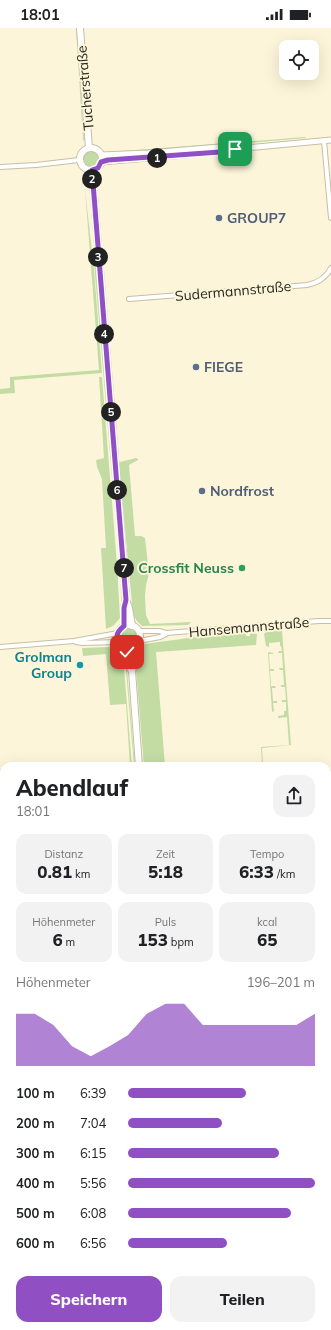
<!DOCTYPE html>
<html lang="de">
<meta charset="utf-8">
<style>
:root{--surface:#fff;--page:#f2f2f2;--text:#202124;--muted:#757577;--accent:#914fc4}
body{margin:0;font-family:Mulish,sans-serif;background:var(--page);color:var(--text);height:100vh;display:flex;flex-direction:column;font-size:15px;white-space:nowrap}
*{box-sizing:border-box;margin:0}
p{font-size:13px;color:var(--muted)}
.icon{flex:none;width:22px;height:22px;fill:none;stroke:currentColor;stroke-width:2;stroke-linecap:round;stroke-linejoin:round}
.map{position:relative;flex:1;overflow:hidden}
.side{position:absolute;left:0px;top:734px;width:331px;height:568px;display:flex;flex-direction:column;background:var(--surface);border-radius:12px 12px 0 0;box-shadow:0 4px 16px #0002}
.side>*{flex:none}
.tools{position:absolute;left:279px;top:12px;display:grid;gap:8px}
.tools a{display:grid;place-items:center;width:40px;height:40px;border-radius:8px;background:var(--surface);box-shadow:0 4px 16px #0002;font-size:20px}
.pin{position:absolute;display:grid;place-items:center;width:34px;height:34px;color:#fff;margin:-17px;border-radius:8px;box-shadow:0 2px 6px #0006}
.km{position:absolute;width:20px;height:20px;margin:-10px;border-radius:50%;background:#222;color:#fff;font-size:11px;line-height:20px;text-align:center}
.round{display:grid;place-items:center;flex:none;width:42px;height:42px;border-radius:12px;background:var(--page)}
.summary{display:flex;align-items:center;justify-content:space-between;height:68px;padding:0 16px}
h1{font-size:22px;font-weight:800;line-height:30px}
.figures{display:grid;grid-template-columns:repeat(3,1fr);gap:6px;height:68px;padding:4px 16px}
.figures div{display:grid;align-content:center;border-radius:10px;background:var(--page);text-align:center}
.figures b{font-size:17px;font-weight:800}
.figures small{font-size:11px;font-weight:400}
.figures p{font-size:11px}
.chart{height:112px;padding:8px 16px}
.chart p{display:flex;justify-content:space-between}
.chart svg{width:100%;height:72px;margin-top:4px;fill:var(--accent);opacity:.7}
.action{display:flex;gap:8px;margin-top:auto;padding:8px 16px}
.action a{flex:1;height:46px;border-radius:12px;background:var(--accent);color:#fff;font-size:16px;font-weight:800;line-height:46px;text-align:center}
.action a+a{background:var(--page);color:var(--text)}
ul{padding:0 16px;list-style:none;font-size:13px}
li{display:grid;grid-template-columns:64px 48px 1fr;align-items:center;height:30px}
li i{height:10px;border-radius:5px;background:var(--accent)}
.status{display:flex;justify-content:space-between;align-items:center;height:28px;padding:0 20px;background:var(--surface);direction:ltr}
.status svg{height:11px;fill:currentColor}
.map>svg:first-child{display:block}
.green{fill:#c2dca4}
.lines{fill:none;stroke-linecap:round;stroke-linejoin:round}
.minor-casing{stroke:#c6bfa5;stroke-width:6}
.tertiary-casing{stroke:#c6bfa5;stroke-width:7}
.secondary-casing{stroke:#c6bfa5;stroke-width:8}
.primary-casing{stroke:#c6bfa5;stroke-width:8}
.minor{stroke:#fff;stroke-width:4}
.tertiary{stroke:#fff;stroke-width:5}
.secondary{stroke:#fff;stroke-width:6}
.primary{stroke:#fff;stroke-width:6}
.route-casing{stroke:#fff;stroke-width:8}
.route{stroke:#914fc4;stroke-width:5}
.service-dot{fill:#5c6f8a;stroke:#fcf5da;stroke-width:1.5}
.leisure-dot{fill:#2e9e5b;stroke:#fcf5da;stroke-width:1.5}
.culture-dot{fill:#0f9aa8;stroke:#fcf5da;stroke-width:1.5}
.labels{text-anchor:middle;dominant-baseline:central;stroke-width:4;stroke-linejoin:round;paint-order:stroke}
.street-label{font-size:14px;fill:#2a271d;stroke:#fcf5da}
.service-label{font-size:14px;font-weight:bold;fill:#4e5e75;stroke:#fcf5da;text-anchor:start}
.leisure-label{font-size:14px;font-weight:bold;fill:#27864d;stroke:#fcf5da;text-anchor:end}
.culture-label{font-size:14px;font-weight:bold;fill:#0d838f;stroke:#fcf5da;text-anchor:end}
</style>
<div class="status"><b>18:01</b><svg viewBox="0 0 49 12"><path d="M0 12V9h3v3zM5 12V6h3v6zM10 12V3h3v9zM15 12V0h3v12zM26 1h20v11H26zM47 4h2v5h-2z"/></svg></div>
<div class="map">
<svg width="331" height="1302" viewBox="0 0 331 1302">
<rect width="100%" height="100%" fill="#fcf5da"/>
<g class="green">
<path d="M76,0H77V7L84,113L83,112Z"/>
<path d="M305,109L306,110L146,124H110Z"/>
<circle cx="90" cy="131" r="8"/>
<path d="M85,161L94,242L102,345L14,352L15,365L0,366V361L10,360V349L99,342Z"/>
<path d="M93,222L95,223L123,588H122L120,545Z"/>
<path d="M99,349H102L117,537L120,590L113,598L106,601L101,520H106L102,451L97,439L96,432L104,430Z"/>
<path d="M136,430L138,431V432L129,437L135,508H141L145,510L149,546L146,557L145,568L146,587L150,596L191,594L188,597L142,598L137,593L134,588H132L133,586L119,437L120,434Z"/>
<circle cx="129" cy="608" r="8"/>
<path d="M282,602L291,717L262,720L263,738H262L261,719L289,717L287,689L278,690V688L284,687V683H286V674H282V672H286L285,659H281V657H284L283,642H280L279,640H283L282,625H278L279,623H282L281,618H280V614L269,615V619L266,618L264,606L266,604Z"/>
<path d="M246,605V608H250V605L257,606L256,617L156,624L165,738H144L135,629L138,628L139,623L144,616L196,609Z"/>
<path d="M110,619L118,621L123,628L132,738H130L126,676L110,677L106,626L83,628L82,620Z"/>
<path d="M269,624L273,625V626H269L270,641H274V643H270L271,658H275L276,660H272L273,673H277V675H273L274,683L272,684L268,625Z"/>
<path d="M126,629L135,738H134L125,630Z"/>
<path d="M204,1298H315V1302H203Z"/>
</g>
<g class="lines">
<g class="minor-casing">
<g id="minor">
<path d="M324,113L331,190"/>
<path d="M0,139L36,137L79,132"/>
<path d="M129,271L307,257C318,255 326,250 331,240"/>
<path d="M139,603H159L166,605L319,593H331"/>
<path d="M139,613L160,609L166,606"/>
<path d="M76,614L82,615L119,614"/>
<path d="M0,619L74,613L118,605"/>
<path d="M0,1012L4,1011"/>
<path d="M0,1083L4,1084"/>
<path d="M0,1167L4,1166"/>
<path d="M0,1245L4,1249"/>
<path d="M95,1302L115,1299"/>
</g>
</g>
<g class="tertiary-casing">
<g id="tertiary">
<path d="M101,127L148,125L220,119L230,120"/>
<path d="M101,134L220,124L235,121L331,112"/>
</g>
</g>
<g class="secondary-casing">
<g id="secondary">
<path d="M80,0L89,120"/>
<circle cx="91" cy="131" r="11"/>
<path d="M92,142L124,543L126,572L124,580V598"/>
<path d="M126,572L129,580L132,598"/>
<circle cx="129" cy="608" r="11"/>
<path d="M134,618C132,626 135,634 132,643L139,738"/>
<path d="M126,619L128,637L132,643"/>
</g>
</g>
<g class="primary-casing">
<g id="primary">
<path d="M327,820L331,819"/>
<path d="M0,881H4"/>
</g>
</g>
<use href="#minor" class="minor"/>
<use href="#tertiary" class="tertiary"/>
<use href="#secondary" class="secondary"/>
<use href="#primary" class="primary"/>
</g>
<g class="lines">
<g class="route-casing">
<path id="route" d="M127,624C123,613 109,610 124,598V580L126,572L92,142L98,140L101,134L108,132L220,124L235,121"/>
</g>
<use href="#route" class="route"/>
</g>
<g class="service-dot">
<circle cx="219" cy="190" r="4"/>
<circle cx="196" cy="339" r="4"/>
<circle cx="202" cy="463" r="4"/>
</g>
<circle class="leisure-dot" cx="242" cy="540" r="4"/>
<circle class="culture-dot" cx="80" cy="637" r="4"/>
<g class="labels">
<g class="street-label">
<text transform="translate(85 60) rotate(-95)">Tucherstraße</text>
<text transform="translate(233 263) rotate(-5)">Sudermannstraße</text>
<text transform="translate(249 599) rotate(-5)">Hansemannstraße</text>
</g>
<g class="service-label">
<text x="227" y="190">GROUP7</text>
<text x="204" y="339">FIEGE</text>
<text x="210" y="463">Nordfrost</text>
</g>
<g class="leisure-label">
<text x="234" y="540">Crossfit Neuss</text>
</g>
<g class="culture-label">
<text x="72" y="629">Grolman<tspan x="72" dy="16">Group</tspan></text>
</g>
</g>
</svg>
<div class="tools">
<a><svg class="icon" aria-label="locate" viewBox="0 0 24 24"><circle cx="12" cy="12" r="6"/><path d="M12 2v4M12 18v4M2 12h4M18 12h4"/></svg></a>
</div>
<div class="pin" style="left:235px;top:121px;background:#1e9e55"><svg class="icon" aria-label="arrive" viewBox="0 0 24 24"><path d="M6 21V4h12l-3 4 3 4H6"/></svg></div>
<div class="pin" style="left:127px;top:624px;background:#d93025"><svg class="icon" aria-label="check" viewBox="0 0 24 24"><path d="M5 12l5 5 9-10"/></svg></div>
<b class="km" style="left:157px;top:130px">1</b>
<b class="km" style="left:92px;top:151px">2</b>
<b class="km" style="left:98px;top:229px">3</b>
<b class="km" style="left:104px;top:306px">4</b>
<b class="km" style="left:111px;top:384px">5</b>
<b class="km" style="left:117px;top:462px">6</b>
<b class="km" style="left:124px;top:540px">7</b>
<section class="side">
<div class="summary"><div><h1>Abendlauf</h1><p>18:01</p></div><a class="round"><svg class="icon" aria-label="share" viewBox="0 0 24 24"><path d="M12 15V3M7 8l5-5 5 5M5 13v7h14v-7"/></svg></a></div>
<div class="figures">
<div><p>Distanz</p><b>0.81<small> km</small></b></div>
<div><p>Zeit</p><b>5:18</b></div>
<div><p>Tempo</p><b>6:33<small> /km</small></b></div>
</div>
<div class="figures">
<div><p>Höhenmeter</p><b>6<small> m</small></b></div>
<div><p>Puls</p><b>153<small> bpm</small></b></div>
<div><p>kcal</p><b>65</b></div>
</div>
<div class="chart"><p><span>Höhenmeter</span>196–201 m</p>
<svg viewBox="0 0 160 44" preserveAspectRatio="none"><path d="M0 44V12L10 12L20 19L30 32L40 38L50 32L60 25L70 12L80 6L90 6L100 19L110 19L120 19L130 19L140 19L150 19L160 12V44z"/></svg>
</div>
<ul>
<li><b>100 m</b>6:39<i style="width:63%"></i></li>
<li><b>200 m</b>7:04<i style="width:50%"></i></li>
<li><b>300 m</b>6:15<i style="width:81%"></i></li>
<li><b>400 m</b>5:56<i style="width:100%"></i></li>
<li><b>500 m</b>6:08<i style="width:87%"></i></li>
<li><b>600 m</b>6:56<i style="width:53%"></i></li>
</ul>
<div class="action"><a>Speichern</a><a>Teilen</a></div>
</section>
</div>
